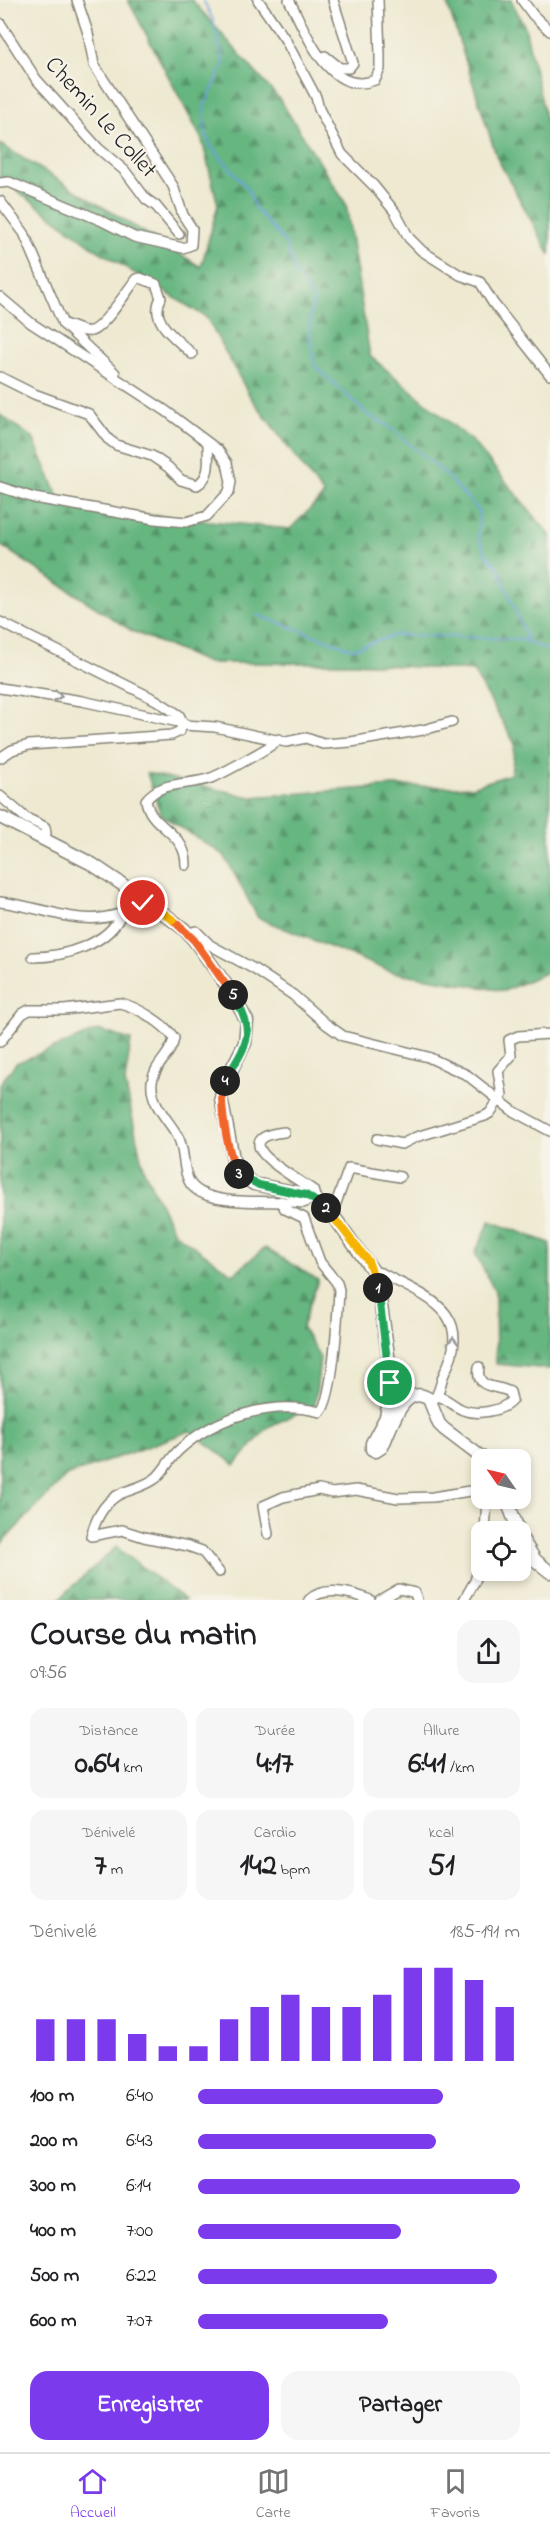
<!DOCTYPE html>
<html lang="fr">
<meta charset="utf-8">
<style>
:root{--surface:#fff;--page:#f6f6f6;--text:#202124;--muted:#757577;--line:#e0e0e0;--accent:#7c3aed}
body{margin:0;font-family:"Indie Flower",sans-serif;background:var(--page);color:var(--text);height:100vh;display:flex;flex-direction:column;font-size:22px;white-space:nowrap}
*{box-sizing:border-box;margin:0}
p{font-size:20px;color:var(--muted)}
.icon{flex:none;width:33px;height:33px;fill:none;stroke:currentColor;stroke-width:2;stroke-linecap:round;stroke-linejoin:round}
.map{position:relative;height:1600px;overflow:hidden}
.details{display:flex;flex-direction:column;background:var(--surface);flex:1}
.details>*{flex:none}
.needle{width:39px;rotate:304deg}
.fabs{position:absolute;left:471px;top:1449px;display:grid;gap:12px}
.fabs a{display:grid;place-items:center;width:60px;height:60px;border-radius:12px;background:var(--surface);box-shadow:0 3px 9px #0003;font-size:30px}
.pin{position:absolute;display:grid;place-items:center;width:51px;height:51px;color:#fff;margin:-26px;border:3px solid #fff;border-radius:50%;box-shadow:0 2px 6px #0007}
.km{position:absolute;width:30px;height:30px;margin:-15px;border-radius:50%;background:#222;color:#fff;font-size:16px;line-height:30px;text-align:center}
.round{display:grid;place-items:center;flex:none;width:63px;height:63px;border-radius:18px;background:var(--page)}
.summary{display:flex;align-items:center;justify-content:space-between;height:102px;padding:0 30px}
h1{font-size:33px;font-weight:700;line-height:45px}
.stats{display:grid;grid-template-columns:repeat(3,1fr);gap:9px;height:102px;padding:6px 30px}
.stats div{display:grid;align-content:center;border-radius:15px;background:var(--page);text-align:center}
.stats b{font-size:30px;font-weight:700}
.stats small{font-size:16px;font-weight:400}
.stats p{font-size:16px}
.chart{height:168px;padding:12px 30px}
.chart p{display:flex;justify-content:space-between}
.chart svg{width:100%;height:108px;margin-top:6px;stroke:var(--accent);stroke-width:6}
.cta{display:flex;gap:12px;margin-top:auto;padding:12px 30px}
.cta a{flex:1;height:69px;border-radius:18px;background:var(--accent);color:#fff;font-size:24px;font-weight:700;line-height:69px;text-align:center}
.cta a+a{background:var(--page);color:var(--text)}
ul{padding:0 30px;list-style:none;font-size:20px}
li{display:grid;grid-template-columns:96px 72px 1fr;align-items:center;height:45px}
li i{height:15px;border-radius:8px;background:var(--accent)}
.tabs{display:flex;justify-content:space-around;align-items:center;height:84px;border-top:2px solid var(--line);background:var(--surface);font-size:16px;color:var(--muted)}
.tabs a{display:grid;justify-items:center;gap:3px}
.tabs .current{color:var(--accent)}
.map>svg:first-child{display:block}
.forest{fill:url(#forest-firs);stroke:#41694e;stroke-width:1.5}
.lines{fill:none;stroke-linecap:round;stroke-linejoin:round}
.stream{stroke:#69a0d6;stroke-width:2}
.minor-casing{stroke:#858276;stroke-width:12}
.major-casing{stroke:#858276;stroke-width:15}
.minor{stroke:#fff;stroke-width:9}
.major{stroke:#fff;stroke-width:12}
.oneway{stroke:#999}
.split-1-casing{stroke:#fff;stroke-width:12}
.split-2-casing{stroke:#fff;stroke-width:12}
.split-3-casing{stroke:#fff;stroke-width:12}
.split-4-casing{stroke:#fff;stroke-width:12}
.split-5-casing{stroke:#fff;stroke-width:12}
.split-6-casing{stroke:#fff;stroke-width:12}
.split-7-casing{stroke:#fff;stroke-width:12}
.split-1{stroke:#22a559;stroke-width:8}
.split-2{stroke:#f5b400;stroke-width:8}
.split-3{stroke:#22a559;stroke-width:8}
.split-4{stroke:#f0652b;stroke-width:8}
.split-5{stroke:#22a559;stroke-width:8}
.split-6{stroke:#f0652b;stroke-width:8}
.split-7{stroke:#f5b400;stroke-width:8}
.labels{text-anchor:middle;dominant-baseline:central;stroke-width:4.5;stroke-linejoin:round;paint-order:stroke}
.street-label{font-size:24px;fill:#1c1c1c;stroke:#f7f3e8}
</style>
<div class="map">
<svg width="550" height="1600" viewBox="0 0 550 1600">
<defs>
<pattern id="forest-firs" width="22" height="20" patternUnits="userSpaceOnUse" patternTransform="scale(1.5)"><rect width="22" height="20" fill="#66b680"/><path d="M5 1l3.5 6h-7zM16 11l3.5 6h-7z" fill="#539368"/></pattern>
</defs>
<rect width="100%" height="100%" fill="#f7f3e8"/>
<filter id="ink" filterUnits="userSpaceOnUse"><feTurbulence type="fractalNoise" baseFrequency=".0167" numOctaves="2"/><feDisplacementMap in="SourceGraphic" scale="12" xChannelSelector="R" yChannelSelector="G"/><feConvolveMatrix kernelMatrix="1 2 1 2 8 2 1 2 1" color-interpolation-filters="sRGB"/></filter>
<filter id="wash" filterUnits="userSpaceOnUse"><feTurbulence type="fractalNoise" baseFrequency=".008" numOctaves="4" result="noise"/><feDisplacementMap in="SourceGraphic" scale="24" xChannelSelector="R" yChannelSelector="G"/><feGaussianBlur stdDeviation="1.35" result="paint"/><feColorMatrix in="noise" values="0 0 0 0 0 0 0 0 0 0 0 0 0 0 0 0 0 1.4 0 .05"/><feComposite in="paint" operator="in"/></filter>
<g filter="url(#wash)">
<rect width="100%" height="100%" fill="#eee9d0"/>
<g class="forest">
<path d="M128,0H192L280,100L346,204L370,356L472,441L550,535V971L504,991L392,972L258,918L224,855L161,815L147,773L251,797L394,786L472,787L511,774L515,744L473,671L355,663H208L132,631L0,545V415L33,438L63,507L290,529L324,495L251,398L206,317L97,250L0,178V144L201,267L218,205L202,140Z"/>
<path d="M446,0H511L525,27L546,121L550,122V255L497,158Z"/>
<path d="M98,1030L131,1040L125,1082L143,1168L174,1232L233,1274L265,1248L318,1280L302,1327L320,1357L315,1405L268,1427L235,1465L190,1431L66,1476L0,1545V1084L16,1063Z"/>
<path d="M490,1221L550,1243V1369L496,1364L495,1292L475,1253Z"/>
<path d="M116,1547L185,1600H58Z"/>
</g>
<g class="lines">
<g class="stream">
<path d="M203,0L213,20L224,64L204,107L205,129L210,145L248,189L255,208L286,244L295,273L314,300L310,318V339L315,366L368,415L387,425L444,473L479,511L478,536L486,554L498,567L528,642"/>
<path d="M257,615L353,649L395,635L520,639L550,651"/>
</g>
</g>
</g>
<g filter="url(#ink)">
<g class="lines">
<g class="minor-casing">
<g id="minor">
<path d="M258,0L285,39L316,97L319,109L342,154L374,186L395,212L409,238L422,251L460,275L480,282L493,303L550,375"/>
<path d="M289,0C306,31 329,98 375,80L380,69V55L378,0"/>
<path d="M522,0L533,15L550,31"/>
<path d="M0,23L36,79L55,100L98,148L125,171L146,199L156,206L179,234"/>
<path d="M325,56L340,68H349L353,63L333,0"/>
<path d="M0,183L9,182L100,220L134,237L183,248L191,245L192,229L183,215L173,186L94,65L88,33L77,0"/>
<path d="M0,201L24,233L63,324L115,373"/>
<path d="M0,297L31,323L166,411L218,450L227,463L231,482L229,492L207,516L186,522L155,519L34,498L0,487"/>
<path d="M63,324C71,325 82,333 91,331C104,327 127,291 136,279L140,278L156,284L161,298C148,321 177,339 192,354"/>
<path d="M0,377L34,394L89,414L108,439L116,445L152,456L168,467L181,480L197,485C212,476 208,459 208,443"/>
<path d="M0,622L156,700L179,715L183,723L180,731L172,735L29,745L12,750L0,758"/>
<path d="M0,688L82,701L183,723"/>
<path d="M183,725L215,727L286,742L306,738L323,744L351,742L423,730L452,722"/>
<path d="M0,796L26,818L45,827L46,834L43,840"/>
<path d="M186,865C186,830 150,829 146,800C162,780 189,786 211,778C220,775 277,744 279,739"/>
<path d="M0,902C59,909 89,936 147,901"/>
<path d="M189,933L196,931L210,945L254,969L293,995L326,1024L343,1036L428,1057L467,1075L513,1111L550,1131"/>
<path d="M33,957C62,957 109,945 121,914"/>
<path d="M0,1042L22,1014L29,1010H64L120,1003C137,1007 164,1023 174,1038C172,1055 154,1064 152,1082C150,1103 167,1118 177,1135C186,1149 181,1168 190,1183C207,1209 274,1199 303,1203L312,1198"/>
<path d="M284,1132C219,1139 300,1180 313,1190L316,1200"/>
<path d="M377,1139L402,1144L416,1137L485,1116L490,1113L502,1095L498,1071L511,1056L509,1040L518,1036L550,1034"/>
<path d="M332,1214L349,1168L400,1177"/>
<path d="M373,1271L381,1273C426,1297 476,1311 444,1374C440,1383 440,1396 431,1402"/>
<path d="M438,1396C448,1399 453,1406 463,1410C476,1415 502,1412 512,1400L510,1392C497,1385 475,1390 479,1367"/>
<path d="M485,1532L487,1498"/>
<path d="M268,1534L263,1506L283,1497L319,1490L332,1493L356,1490L398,1498L433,1497L482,1489"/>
<path d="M219,1572L202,1551L188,1546L144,1537L122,1530L91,1536C96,1518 104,1501 122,1493C134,1488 146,1486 156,1478C165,1470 170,1458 179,1450C215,1417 273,1399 320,1412C333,1402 338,1310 339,1290L337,1283L320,1262L304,1218L285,1209L281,1201"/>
<path d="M309,1600C324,1585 353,1593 370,1600"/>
<path d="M380,1600L399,1589L415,1593L417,1600"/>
<path d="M464,1600L475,1581L482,1555"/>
</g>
</g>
<g class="major-casing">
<g id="major">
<path d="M0,817L92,864L147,901L184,929L194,940L229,989L247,1021L245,1043L223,1086L221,1098L234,1163L238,1173L254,1184L299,1193L316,1200L332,1214L373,1271L379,1292L390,1369V1394L386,1417L372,1443V1449L376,1451L382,1447C390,1431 403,1381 429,1399L439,1424L444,1429L485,1460"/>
<path d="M506,1498L519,1532"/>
<path d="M520,1536L535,1560L550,1572"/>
</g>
</g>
<use href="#minor" class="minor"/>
<use href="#major" class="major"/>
</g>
<defs><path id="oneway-chevron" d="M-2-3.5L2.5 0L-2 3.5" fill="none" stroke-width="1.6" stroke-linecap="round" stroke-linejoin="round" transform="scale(1.5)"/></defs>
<g class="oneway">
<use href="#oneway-chevron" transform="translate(58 696) rotate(10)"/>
<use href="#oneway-chevron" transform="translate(453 1341) rotate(-89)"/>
</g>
</g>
<g class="lines" filter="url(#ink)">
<g class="split-1-casing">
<path id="split-1" d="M378,1288L390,1383"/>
</g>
<g class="split-2-casing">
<path id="split-2" d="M326,1208L368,1261L378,1288"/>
</g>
<g class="split-3-casing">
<path id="split-3" d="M239,1174L259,1185L306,1195L326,1208"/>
</g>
<g class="split-4-casing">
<path id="split-4" d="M225,1081C217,1099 228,1157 239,1174"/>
</g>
<g class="split-5-casing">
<path id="split-5" d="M225,1081C246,1044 258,1035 233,995"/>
</g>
<g class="split-6-casing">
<path id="split-6" d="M173,920L194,940L233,995"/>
</g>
<g class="split-7-casing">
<path id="split-7" d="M143,903L147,901L173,920"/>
</g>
<use href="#split-1" class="split-1"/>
<use href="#split-2" class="split-2"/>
<use href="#split-3" class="split-3"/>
<use href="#split-4" class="split-4"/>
<use href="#split-5" class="split-5"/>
<use href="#split-6" class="split-6"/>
<use href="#split-7" class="split-7"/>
</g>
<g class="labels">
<g class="street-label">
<text transform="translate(100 118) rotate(48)">Chemin Le Collet</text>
</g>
</g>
</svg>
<div class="fabs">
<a><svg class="needle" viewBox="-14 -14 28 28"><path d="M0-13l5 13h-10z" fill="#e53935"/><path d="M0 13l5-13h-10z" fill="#757577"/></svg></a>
<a><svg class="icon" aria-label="locate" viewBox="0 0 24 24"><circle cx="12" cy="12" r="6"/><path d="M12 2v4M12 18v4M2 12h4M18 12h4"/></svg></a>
</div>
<div class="pin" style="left:390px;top:1383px;background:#1e9e55"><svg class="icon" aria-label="arrive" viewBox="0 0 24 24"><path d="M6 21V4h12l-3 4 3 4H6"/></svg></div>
<div class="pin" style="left:143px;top:903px;background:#d93025"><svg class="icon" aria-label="check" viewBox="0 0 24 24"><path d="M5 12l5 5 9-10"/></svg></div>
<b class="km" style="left:378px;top:1288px">1</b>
<b class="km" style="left:326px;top:1208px">2</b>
<b class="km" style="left:239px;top:1174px">3</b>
<b class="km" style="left:225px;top:1081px">4</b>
<b class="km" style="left:233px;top:995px">5</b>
</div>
<section class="details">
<div class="summary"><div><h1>Course du matin</h1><p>09:56</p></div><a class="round"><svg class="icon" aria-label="share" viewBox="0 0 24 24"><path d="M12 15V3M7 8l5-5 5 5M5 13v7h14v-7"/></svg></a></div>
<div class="stats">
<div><p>Distance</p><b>0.64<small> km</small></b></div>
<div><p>Durée</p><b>4:17</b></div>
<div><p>Allure</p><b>6:41<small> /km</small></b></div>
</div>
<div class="stats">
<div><p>Dénivelé</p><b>7<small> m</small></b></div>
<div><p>Cardio</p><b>142<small> bpm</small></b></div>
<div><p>kcal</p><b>51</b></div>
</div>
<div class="chart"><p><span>Dénivelé</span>185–191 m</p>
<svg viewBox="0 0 160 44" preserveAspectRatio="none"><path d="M5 44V27M15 44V27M25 44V27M35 44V33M45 44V38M55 44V38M65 44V27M75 44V22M85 44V17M95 44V22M105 44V22M115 44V17M125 44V6M135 44V6M145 44V11M155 44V22"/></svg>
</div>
<ul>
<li><b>100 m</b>6:40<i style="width:76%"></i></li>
<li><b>200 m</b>6:43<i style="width:74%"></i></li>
<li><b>300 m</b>6:14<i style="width:100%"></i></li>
<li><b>400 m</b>7:00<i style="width:63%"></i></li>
<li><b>500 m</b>6:22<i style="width:93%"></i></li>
<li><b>600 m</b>7:07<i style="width:59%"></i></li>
</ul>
<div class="cta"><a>Enregistrer</a><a>Partager</a></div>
</section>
<nav class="tabs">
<a class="current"><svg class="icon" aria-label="home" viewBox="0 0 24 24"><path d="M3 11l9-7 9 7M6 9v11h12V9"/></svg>Accueil</a>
<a><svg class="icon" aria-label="map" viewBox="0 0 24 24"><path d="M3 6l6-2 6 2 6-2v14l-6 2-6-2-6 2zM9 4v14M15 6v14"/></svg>Carte</a>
<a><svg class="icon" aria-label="saved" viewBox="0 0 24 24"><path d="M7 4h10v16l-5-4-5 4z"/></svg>Favoris</a>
</nav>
